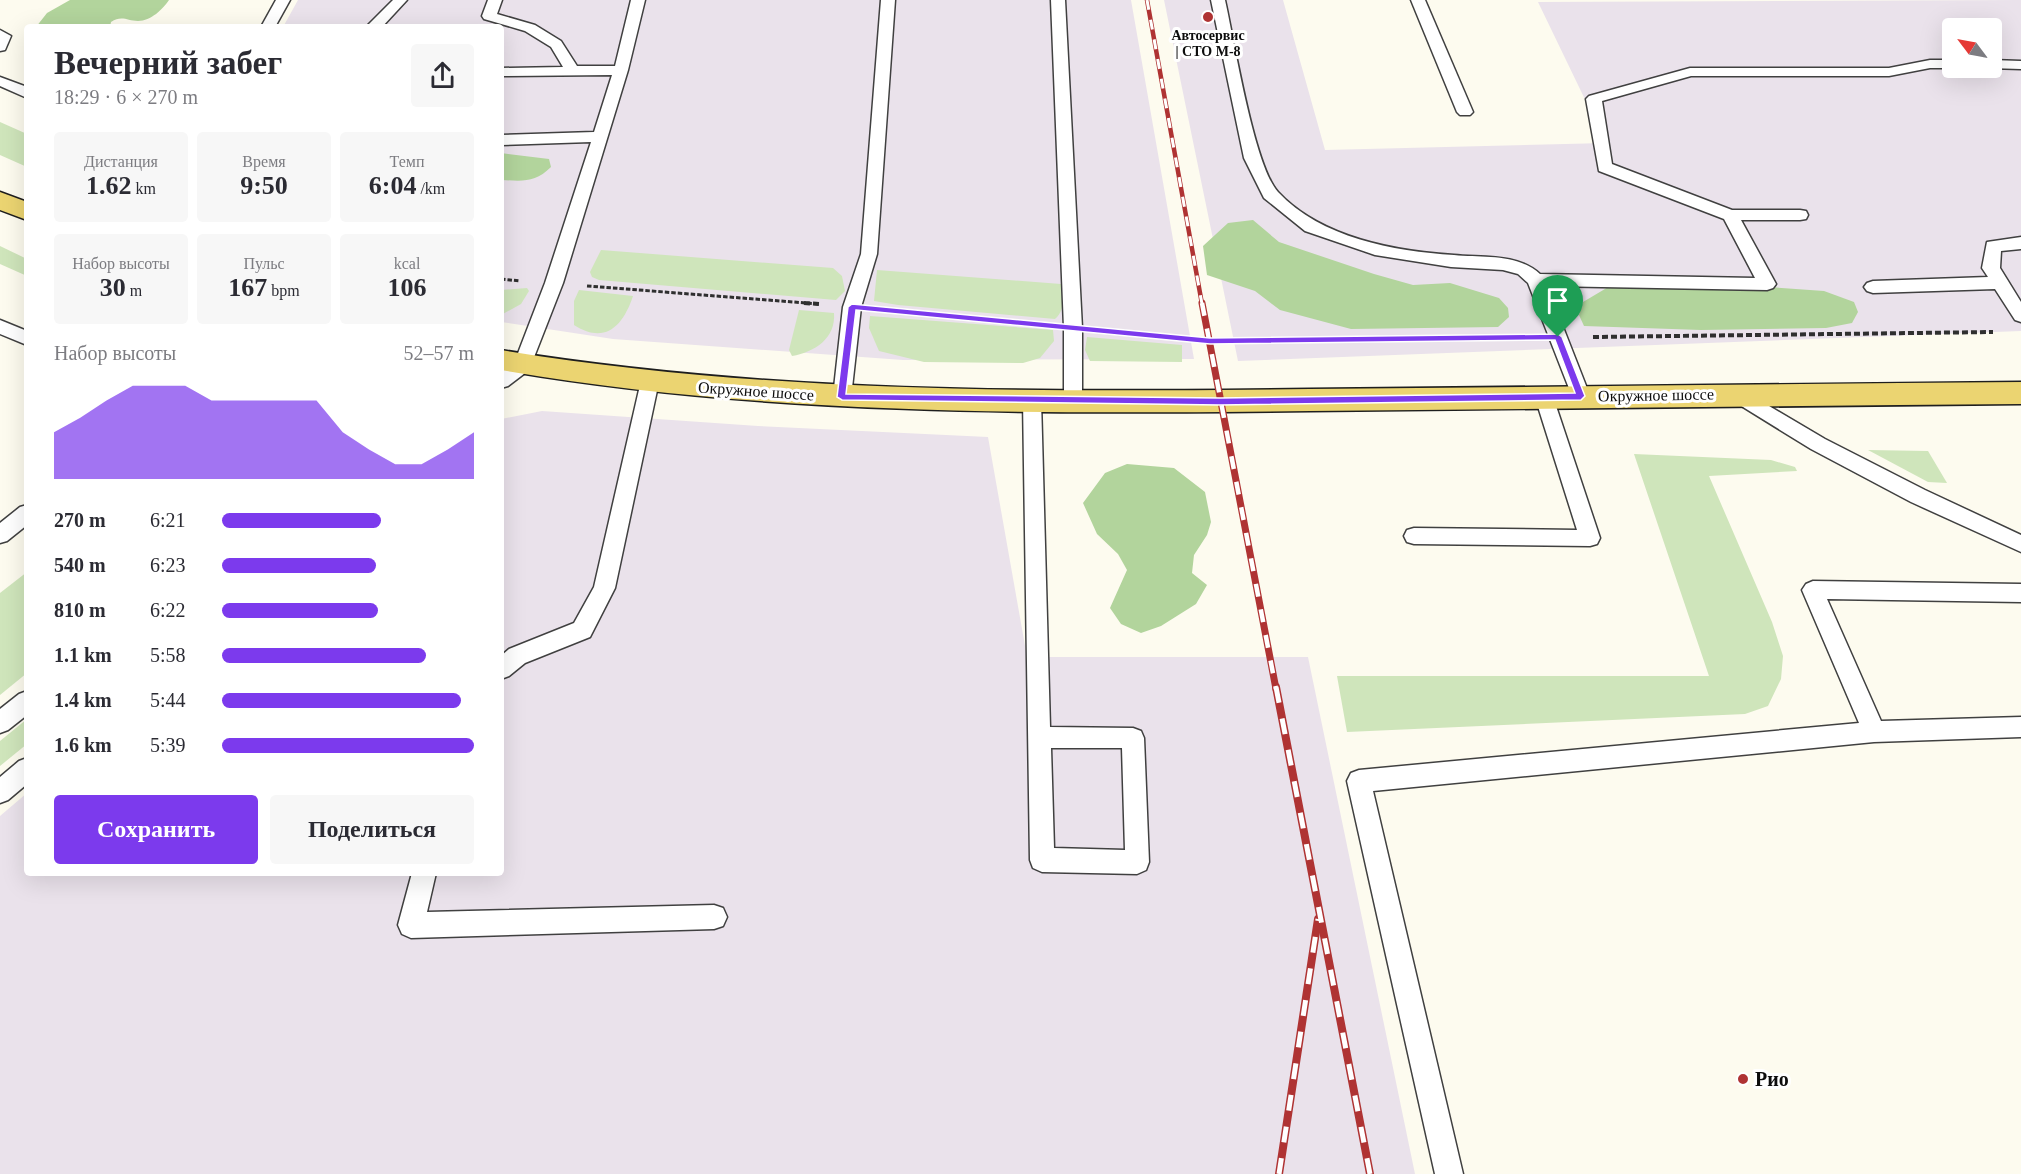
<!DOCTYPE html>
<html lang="ru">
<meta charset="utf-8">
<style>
:root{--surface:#fff;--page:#f7f7f7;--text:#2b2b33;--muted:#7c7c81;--accent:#7c3aed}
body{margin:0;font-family:Georgia,serif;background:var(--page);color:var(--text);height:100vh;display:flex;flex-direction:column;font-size:22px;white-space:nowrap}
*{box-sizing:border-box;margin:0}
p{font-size:20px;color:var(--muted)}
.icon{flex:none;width:33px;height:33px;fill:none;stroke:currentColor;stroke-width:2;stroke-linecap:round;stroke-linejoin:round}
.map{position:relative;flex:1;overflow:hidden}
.details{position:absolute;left:24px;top:24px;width:480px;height:852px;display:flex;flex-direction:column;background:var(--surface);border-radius:6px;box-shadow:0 6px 24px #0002}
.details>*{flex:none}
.needle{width:39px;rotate:302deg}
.fabs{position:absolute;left:1942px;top:18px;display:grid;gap:12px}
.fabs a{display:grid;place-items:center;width:60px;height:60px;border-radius:6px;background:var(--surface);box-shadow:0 6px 24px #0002;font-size:30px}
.pin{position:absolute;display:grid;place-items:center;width:51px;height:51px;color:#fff;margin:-62px -26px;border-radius:50% 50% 50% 0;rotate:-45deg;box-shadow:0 0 6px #0007}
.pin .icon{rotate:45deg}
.round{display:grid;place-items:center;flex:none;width:63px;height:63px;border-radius:6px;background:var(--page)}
.overview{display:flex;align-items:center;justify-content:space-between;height:102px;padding:0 30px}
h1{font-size:33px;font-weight:700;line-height:45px}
.metrics{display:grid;grid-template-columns:repeat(3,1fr);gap:9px;height:102px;padding:6px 30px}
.metrics div{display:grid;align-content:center;border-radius:6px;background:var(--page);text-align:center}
.metrics b{font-size:26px;font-weight:700}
.metrics small{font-size:16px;font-weight:400}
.metrics p{font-size:16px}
.chart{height:168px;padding:12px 30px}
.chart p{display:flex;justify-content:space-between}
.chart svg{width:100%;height:108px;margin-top:6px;fill:var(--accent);opacity:.7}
.cta{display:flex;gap:12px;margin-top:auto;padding:12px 30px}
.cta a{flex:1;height:69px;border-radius:6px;background:var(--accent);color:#fff;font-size:24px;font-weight:700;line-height:69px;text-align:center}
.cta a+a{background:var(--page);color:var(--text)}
ul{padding:0 30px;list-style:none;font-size:20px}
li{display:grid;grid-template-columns:96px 72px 1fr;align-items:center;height:45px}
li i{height:15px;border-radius:8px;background:var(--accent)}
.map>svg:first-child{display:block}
.industrial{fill:#eae2eb;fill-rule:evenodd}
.green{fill:#cfe5bb}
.forest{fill:#b2d49c}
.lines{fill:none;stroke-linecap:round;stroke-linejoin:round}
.lane-casing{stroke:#404040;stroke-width:3}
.primary-casing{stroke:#1e1e1e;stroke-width:3}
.path-far1{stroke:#2f2f2f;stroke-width:3;stroke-dasharray:4.5 2;stroke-linecap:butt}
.path{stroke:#2f2f2f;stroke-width:4;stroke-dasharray:6 3;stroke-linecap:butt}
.lane{fill:#fff;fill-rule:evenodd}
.primary{fill:#ebd471;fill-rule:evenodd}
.rail-far2-casing{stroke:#af3333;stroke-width:4.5}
.rail-far1-casing{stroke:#af3333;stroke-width:7}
.rail-casing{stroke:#af3333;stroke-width:8}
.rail-far2{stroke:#fff;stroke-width:3;stroke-dasharray:10;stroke-linecap:butt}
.rail-far1{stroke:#fff;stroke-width:4.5;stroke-dasharray:13;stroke-linecap:butt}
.rail{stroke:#fff;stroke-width:5;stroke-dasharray:16;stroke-linecap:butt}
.route{fill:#7c3aed;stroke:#fff;stroke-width:1.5;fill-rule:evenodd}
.poi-dot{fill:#af3333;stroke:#fff;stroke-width:2}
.labels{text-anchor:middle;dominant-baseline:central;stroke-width:6;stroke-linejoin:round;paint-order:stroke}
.far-poi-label{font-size:14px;font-weight:bold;fill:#0d0d0d;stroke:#fff}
.street-label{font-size:16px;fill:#0d0d0d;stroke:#fff}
.near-poi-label{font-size:20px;font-weight:bold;fill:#0d0d0d;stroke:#fff;text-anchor:start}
</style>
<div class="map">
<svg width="2021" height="1174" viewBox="0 0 2021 1174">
<rect width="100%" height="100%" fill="#fdfbef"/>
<g class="industrial">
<path d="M298,0H1131L1194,359L903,360L613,339L501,322V27H283Z"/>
<path d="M1164,0H1283L1325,150L1606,143L1538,2L2021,0V331L1238,361ZM1953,28H1992V68H1953Z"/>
<path d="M542,411L758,426L988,437L1027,657H1308L1415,1174H0V816L27,793V873H501V419Z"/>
</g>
<g class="green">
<path d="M0,122L27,134V167L0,155Z"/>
<path d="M0,246L27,259V276L0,264Z"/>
<path d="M601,250L833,268L842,276L845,291L836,300L599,280L592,277L590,272Z"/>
<path d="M877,270L1061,284C1063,297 1066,309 1055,319L898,305L874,301Z"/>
<path d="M527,288L529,291L521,304L501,315V290Z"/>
<path d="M579,290L633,296C623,326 605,345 574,325V301Z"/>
<path d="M799,310L834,313C836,338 815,352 792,356L789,350Z"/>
<path d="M870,316L1053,330L1054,341L1040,358L1023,363L924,362L879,351L869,328Z"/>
<path d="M1087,337L1182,345V362L1090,361L1085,350Z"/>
<path d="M1868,450L1928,451L1947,483L1928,482Z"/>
<path d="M1634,454L1771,460L1795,467L1797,471L1709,476L1772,622L1783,656L1781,679L1768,706L1745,714L1347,732L1337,676H1709Z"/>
<path d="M27,572V673L0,695V593Z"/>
<path d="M27,719V744L0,766V741Z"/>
</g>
<g class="forest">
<path d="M70,0H169C163,9 151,21 138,21C127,21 122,15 111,22L110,27H36L47,13Z"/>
<path d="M501,153L549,159L551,167C535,183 523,181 501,180Z"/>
<path d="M1253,220L1279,242L1374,274L1413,285L1450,283L1499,298L1508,308L1509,317L1498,327L1351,329L1280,310L1255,291L1207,275L1203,246L1228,223Z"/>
<path d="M1610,286L1768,287L1824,291L1854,302L1858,312L1852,323L1826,328L1701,330L1584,326L1579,315L1583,302Z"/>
<path d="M1127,464L1174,468L1205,492L1211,522L1207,535L1194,555L1192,573L1207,585L1196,604L1161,626L1141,633L1121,624L1110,608L1127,570L1118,554L1097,534L1083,503L1105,473Z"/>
</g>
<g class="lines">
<g class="lane-casing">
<g id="lane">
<path d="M276,0H290L275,27H261Z"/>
<path d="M393,0H407L382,27H366Z"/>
<path d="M488,0H502L497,14L535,25L561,41L577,66H615L631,0H645L628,70L563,283L529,370L508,386L501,388V371L515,361L545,283L591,142L501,145V135L594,132L612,75L501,76V68L563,67L551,47L525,31L484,19L482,16Z"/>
<path d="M881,0H895L877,254L861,307L851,397L849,402L842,404L835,402L833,397L843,307L861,254Z"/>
<path d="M1051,0H1065L1082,328V400L1080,405L1073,407L1066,405L1064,400V328Z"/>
<path d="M1211,0H1225C1234,40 1254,166 1278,192C1321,238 1393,251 1454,255C1483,258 1517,253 1540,274L1755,278L1724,219L1599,171L1586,99L1589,96L1690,68H1889L1930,60H1953V68H1957H1930L1889,76H1691L1602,101L1612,164L1732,210H1800L1806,211L1808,215L1806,219L1800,220H1741L1776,284L1773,288L1767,290L1547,286L1590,396L1588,401L1581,403L1574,401L1572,396L1528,283L1518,274L1503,270L1451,267L1375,255L1305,231L1264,198L1244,158Z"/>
<path d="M1411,0H1425L1473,112L1470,115H1460L1457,112Z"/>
<path d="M0,30L11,36L5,50L0,51Z"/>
<path d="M1992,60L2021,61V69L1988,68H1992Z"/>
<path d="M0,77L27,87V98L0,86Z"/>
<path d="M2021,237V249L2001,251L2000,268L2021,302V322L2015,320L1995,289L1873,293L1867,291L1864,287L1867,283L1873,281L1988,277L1982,268L1987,242Z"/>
<path d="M0,320L27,331V345L0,334Z"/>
<path d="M650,374L657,376L659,381L615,588L590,637L525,663L509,676L501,679V656L509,649L574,623L594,587L641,381L643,376Z"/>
<path d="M1737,387L1825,439L1925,490L2021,535V552L1911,502L1811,449L1730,399L1728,394L1730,389Z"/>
<path d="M1544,390L1551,392L1553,397L1600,538L1597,544L1590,546L1414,544L1407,542L1404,536L1407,530L1414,528L1577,530L1535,397L1537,392Z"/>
<path d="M1032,393L1039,395L1041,400L1050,727L1133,728L1141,731L1144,738L1149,862L1146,870L1137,874L1042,872L1033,868L1030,860L1023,400L1025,395ZM1051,748H1122L1125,850L1054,848Z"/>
<path d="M27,505V525L7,541L0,543V523L20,507Z"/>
<path d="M1813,581L2021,584V602L1827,599L1881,721L2021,717V737L1874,742L1373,791L1463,1174H1435L1347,781L1351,773L1359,770L1859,723L1802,590L1806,584Z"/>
<path d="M27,691V715L8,730L0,733V709L19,694Z"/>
<path d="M27,758V784L8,800L0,803V777L19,761Z"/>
<path d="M412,873H436L427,912L714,905L723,908L727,917L723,926L714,929L411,938L402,934L398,925Z"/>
</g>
</g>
<g class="primary-casing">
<g id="primary">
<path d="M0,192L27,202V220L0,210Z"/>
<path d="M501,350C768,394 1039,392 1310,389C1547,387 1784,384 2021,382V404C1784,406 1547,409 1310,411C1039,414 768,416 501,370Z"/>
</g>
</g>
<g class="path-far1">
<path d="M501,279L520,281"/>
<path d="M587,286L819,304"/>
</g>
<g class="path">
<path d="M804,303L819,304"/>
<path d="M886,310L1040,325"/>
<path d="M1107,331L1210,341L1522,337"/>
<path d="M1593,337L1993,332"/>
</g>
<use href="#lane" class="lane"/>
<use href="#primary" class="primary"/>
<g class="rail-far2-casing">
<path id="rail-far2" d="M1147,0L1202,304"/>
</g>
<g class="rail-far1-casing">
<path id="rail-far1" d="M1202,303L1276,689"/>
</g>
<g class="rail-casing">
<g id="rail">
<path d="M1276,687L1370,1174"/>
<path d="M1279,1174L1318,919"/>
</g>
</g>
<use href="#rail-far2" class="rail-far2"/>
<use href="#rail-far1" class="rail-far1"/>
<use href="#rail" class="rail"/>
</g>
<path class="route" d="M852,304L1210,338L1558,334L1562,337L1585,396L1581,400L1220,405L842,400L837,397L848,307ZM856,310L1210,344L1555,340L1575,393L1220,398L846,394Z"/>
<g class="poi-dot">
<circle cx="1208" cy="17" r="6"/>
<circle cx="1743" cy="1079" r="6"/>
</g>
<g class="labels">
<g class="far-poi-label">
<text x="1208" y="35">Автосервис<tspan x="1208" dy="16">| СТО М-8</tspan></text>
</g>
<g class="street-label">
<text transform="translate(756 391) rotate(4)">Окружное шоссе</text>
<text transform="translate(1656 395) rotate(-1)">Окружное шоссе</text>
</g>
<g class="near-poi-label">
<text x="1755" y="1079">Рио</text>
</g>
</g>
</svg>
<div class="fabs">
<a><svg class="needle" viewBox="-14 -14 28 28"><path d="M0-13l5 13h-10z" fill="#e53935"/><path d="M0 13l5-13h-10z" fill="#7c7c81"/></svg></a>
</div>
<div class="pin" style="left:1558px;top:337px;background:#1e9e55"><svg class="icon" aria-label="arrive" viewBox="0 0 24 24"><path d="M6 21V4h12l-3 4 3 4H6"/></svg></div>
<section class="details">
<div class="overview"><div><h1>Вечерний забег</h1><p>18:29 · 6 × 270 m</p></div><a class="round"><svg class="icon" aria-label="share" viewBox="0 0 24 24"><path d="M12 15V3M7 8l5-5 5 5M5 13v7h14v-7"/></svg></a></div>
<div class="metrics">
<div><p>Дистанция</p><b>1.62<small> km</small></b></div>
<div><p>Время</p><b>9:50</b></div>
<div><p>Темп</p><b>6:04<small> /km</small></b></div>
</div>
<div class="metrics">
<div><p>Набор высоты</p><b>30<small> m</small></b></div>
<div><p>Пульс</p><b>167<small> bpm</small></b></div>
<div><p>kcal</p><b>106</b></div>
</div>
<div class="chart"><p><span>Набор высоты</span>52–57 m</p>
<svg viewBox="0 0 160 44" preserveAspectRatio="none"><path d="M0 44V25L10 19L20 12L30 6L40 6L50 6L60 12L70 12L80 12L90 12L100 12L110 25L120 32L130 38L140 38L150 32L160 25V44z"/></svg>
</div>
<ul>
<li><b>270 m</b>6:21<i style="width:63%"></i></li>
<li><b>540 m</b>6:23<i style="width:61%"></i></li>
<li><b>810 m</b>6:22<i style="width:62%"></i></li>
<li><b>1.1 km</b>5:58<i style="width:81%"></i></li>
<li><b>1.4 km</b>5:44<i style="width:95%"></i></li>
<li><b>1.6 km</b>5:39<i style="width:100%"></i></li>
</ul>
<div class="cta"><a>Сохранить</a><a>Поделиться</a></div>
</section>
</div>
